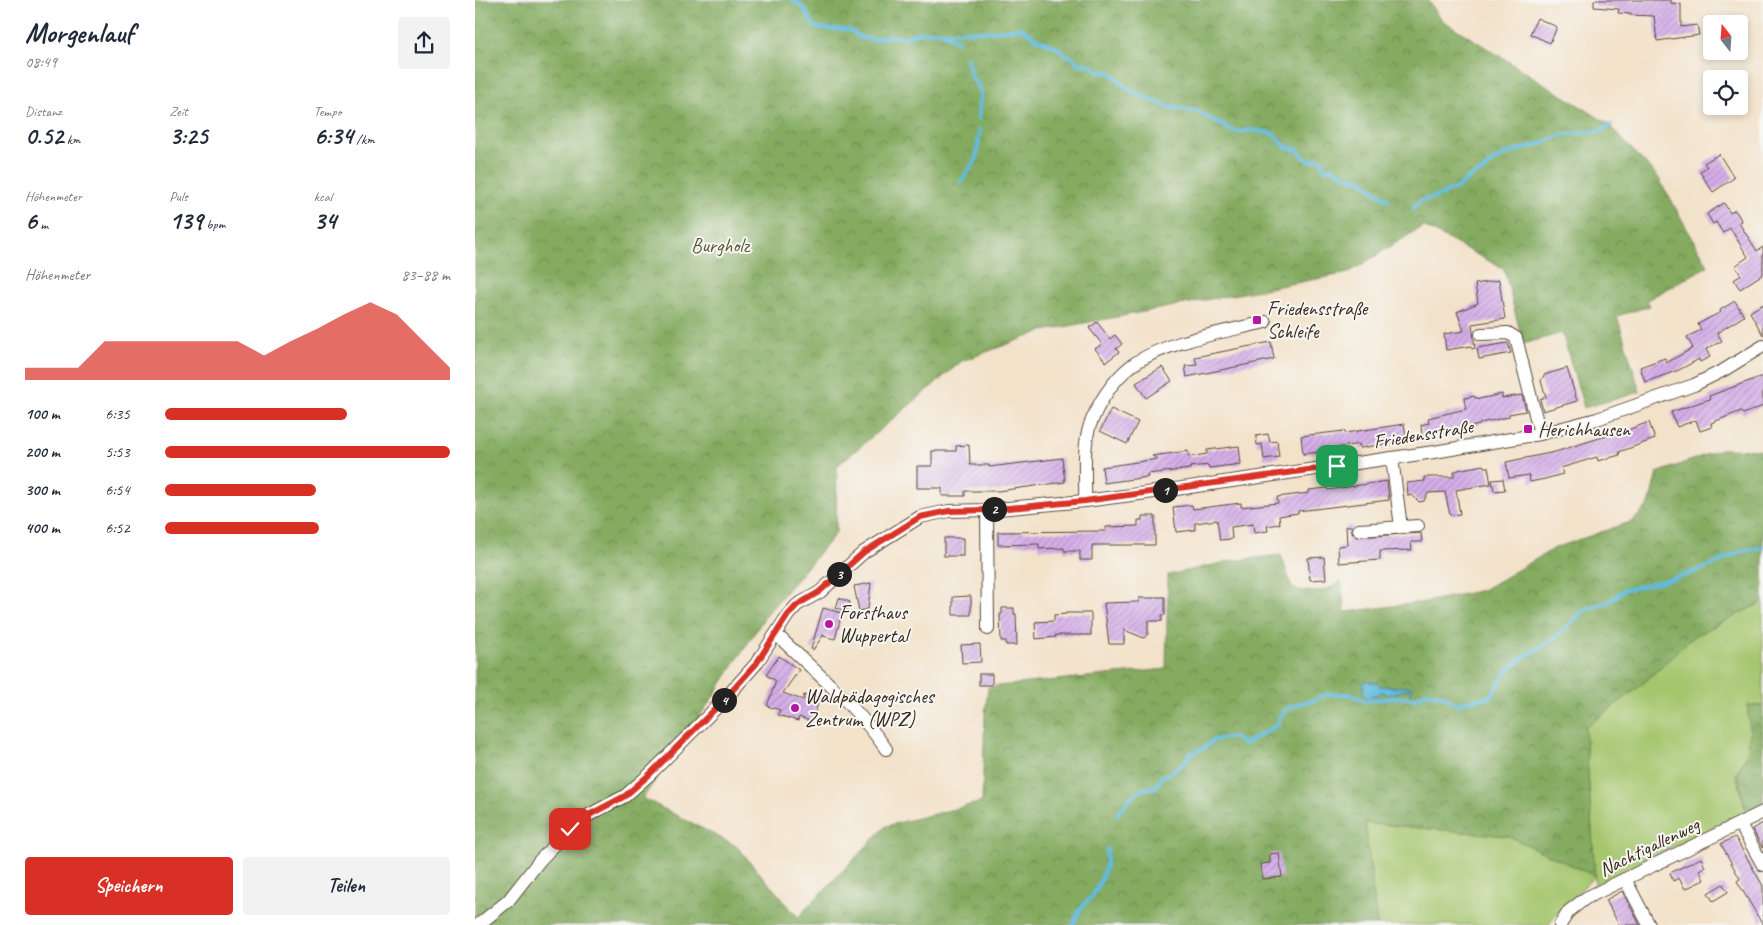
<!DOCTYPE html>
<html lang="de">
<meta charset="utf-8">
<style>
:root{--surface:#fff;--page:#f2f2f3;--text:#1f2937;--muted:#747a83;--accent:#d93025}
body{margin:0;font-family:Caveat,sans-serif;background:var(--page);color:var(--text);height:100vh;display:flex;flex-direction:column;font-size:19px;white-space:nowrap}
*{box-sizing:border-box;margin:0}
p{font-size:16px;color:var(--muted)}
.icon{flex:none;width:28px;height:28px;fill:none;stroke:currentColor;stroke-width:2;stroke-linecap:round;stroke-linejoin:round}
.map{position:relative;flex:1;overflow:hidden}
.panel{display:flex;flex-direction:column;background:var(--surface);width:475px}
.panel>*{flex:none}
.needle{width:32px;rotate:343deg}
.controls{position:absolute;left:1228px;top:15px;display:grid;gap:10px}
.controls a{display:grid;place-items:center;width:45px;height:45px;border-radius:5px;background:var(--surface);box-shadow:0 2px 8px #0003;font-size:25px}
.pin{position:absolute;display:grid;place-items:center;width:42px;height:42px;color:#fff;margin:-21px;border-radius:10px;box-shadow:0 2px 8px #0006}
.km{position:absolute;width:25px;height:25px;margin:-12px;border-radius:50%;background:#222;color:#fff;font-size:14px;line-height:25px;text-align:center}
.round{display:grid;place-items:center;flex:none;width:52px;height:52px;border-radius:5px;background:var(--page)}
.overview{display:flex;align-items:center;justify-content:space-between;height:85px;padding:0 25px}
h1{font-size:28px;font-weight:800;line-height:38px}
.metrics{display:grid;grid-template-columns:repeat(3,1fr);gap:8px;height:85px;padding:5px 25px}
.metrics div{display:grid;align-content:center}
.metrics b{font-size:25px;font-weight:800}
.metrics small{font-size:14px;font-weight:400}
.metrics p{font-size:14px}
.chart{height:140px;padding:10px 25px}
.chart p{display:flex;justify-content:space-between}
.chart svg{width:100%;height:90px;margin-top:5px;fill:var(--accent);opacity:.7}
.primary-button{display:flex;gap:10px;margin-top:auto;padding:10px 25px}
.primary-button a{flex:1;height:58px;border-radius:5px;background:var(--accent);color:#fff;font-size:20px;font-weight:800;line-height:58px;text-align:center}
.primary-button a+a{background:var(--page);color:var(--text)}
ul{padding:0 25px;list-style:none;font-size:16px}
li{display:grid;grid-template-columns:80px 60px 1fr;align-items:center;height:38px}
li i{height:12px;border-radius:6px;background:var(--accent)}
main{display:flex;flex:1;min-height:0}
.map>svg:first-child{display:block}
.green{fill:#a6c66e;stroke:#707846}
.forest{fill:url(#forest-crowns);stroke:#606a40}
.water{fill:url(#water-ripples);stroke:#4e727e}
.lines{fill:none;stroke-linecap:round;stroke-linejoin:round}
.stream{stroke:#61bbdf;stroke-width:4}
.building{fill:url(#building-hatch)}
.minor-casing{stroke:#574638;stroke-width:14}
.minor{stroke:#fff;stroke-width:12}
.route-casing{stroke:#fff;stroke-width:10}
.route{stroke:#d93025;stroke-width:6}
.poi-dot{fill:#b5179e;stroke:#f6f6f2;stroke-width:2}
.labels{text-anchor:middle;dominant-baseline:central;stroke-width:4;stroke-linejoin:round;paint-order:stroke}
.park-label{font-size:20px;fill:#5b5936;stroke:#f6f6f2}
.poi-label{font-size:20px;fill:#3b2a1e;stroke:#f6f6f2;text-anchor:start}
.street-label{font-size:20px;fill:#3b2a1e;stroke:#f6f6f2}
</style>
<main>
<section class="panel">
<div class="overview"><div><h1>Morgenlauf</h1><p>08:49</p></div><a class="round"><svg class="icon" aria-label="share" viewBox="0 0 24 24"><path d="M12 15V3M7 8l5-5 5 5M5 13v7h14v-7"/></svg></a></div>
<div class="metrics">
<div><p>Distanz</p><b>0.52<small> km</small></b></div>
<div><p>Zeit</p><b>3:25</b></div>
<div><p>Tempo</p><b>6:34<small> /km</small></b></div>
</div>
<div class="metrics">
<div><p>Höhenmeter</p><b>6<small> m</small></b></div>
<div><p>Puls</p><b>139<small> bpm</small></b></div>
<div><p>kcal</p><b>34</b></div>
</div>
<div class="chart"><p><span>Höhenmeter</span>83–88 m</p>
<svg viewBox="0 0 160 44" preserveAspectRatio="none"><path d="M0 44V38L10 38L20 38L30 25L40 25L50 25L60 25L70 25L80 25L90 32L100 25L110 19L120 12L130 6L140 12L150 25L160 38V44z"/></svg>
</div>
<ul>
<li><b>100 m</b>6:35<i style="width:64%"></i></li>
<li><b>200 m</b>5:53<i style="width:100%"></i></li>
<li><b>300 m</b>6:54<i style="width:53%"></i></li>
<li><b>400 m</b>6:52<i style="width:54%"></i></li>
</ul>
<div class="primary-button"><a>Speichern</a><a>Teilen</a></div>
</section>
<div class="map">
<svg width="1288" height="925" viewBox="0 0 1288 925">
<defs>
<pattern id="forest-crowns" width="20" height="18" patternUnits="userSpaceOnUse" patternTransform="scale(1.25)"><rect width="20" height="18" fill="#84ab61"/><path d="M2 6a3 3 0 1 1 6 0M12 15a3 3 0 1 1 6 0" fill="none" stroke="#6d8b4f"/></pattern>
<pattern id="water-ripples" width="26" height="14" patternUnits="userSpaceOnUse" patternTransform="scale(1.25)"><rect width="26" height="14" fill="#61bbdf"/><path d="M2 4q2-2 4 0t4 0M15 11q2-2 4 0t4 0" fill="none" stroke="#5198b4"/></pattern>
<pattern id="building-hatch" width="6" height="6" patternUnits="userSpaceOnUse" patternTransform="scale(1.25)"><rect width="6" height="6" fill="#d6afea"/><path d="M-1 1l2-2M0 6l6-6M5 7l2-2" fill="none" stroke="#af8fbd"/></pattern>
</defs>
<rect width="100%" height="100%" fill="#f6f6f2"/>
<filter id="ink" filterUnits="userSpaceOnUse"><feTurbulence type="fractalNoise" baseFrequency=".02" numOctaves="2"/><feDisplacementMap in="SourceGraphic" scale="10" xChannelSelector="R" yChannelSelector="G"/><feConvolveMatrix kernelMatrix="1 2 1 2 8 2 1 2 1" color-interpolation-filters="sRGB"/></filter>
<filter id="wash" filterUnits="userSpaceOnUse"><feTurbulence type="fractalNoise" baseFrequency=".0096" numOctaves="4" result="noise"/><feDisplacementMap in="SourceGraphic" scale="20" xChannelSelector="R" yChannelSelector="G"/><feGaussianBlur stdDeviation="1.12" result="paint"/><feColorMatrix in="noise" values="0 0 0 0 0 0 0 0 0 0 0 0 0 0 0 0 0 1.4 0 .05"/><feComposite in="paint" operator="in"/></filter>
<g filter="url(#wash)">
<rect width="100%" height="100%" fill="#f3e2ca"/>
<path class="green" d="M1288,602V706L1272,705L1275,731L1273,753L1261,774L1271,812L1120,884L1119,877L1088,907L1073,925H902L890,823L1033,836L1120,876L1110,728L1164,687L1219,636Z"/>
<g class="forest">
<path d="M0,0H953L967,20L1132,123L1183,177L1233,266L1172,300L1175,306L1142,316L1165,392L1109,408L1087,333L1048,344L1029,269L948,226L873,273L568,331L487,361L362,466L361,533L291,615L240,694L168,798L261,846L323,917L411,826L507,802L510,715L513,687L691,669L693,575L756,561L806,555L817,588C835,594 850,593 866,581L870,612L950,602L1008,590L1080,548L1158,521L1174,504L1182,473L1246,449L1285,450L1288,461V602L1219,636L1164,687L1110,727L1120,876L1033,836L890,823L902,925H0Z"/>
<path d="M1272,705L1288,706V805L1271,812L1262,774L1273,752L1275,731Z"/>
</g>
<path class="water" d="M891,681L902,683L905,686L937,687L936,698L935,689H933L911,695L908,691L902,695L892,698L888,694V682Z"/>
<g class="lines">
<g class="stream">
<path d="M317,0L328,7L339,26L344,28L375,30L386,38L400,39L414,36L430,38L441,33L451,32L521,31L546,28L561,38L585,49L589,54L598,58L603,64H614L624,72H635L654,90L693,107L721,111L756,130L764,132L775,130L797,133L811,147L823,150L831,159L835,161L844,159L847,161L850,169L857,168L871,176L887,180L897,189L914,200"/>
<path d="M468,33L483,42"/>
<path d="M492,58L497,79L503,85L506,93L504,119"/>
<path d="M486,183L488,178L501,160L505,129"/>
<path d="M938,209L944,202L949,200L968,195L973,191L983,188L995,177L1007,172L1016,163L1031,154L1068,143L1089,134L1125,131L1136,125"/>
<path d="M642,814C656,799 658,789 681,787L687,776L694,774L709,763L714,754L729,748L738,740L758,737L768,744L771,743L804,724V717L813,708L823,704L840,700L852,694H874L890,701L928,697L940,699L950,692L966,695L980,703L984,704L991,701L1015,697C1025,686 1029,668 1044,662V659C1067,649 1088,632 1105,614C1111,607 1122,606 1130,603C1137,601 1142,594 1149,590L1201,578L1235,566L1267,551L1288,547"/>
<path d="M598,925L605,909L618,895L626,880L631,865L632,849"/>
</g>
</g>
<g id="blocks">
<g class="building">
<path d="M1119,0H1196V3L1206,4V27L1222,25L1224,35L1182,41L1179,16L1155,15V14L1143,13L1144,9L1119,7Z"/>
<path d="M1062,18L1082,27L1075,43L1055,34Z"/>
<path d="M1244,154L1259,178L1238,192L1225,172L1232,167L1229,163Z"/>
<path d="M1249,203L1255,213L1260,210L1267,221L1264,223L1282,251L1288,247V274L1265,289L1259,280L1266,275L1260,266L1273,257L1255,228L1248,233L1241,222L1238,224L1232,214Z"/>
<path d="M1024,280L1030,319L997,324L1000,348L997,349L996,346L971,350L969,334L989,331L982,312L1003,303L1000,284Z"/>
<path d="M1260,301L1269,316L1242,333L1247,341L1231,349L1235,357L1225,362L1224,359L1204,370L1170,382L1165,367L1190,358L1191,363L1218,348L1212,337L1226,330L1223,324L1246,312L1245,310Z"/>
<path d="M1288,304V335L1275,312Z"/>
<path d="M622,322L635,339L640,335L647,344L641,349L644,352L631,362L620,349L627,344L614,328Z"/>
<path d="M796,342L799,359L712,377L710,366L722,365L720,357Z"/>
<path d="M1033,343L1036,353L1004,359L1002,348Z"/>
<path d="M687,367L697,381L671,398L661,383Z"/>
<path d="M1092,368L1102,401L1068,411L1065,399L1071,397L1066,381L1069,375Z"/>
<path d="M1288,376V406L1268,414L1266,411L1236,423L1237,427L1225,431L1221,420L1202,427L1196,412L1235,399L1234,396Z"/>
<path d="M1027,394V398L1047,395L1051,411L1034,414V417L1005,423V425L947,436L946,425L954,423L953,418L991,409L989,400L990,398L999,396L1000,398H1003L1004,399Z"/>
<path d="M636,409L663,422L652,444L625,431Z"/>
<path d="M1174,422L1180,439L1144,452L1145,455L1123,461L1122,457L1086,468L1088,474L1070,479L1055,482L1054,475L1034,478L1031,462L1080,452L1147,431V432Z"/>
<path d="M929,424L932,441L885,448L884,444L859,448V450L828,454L826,436L869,431L870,433Z"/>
<path d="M793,434L795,442L802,441L804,457L789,459L787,444L782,445L781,436Z"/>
<path d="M494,445L495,465H514V467L587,458L590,482L523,491H490V496H467V488H442V466H457V451H481V446Z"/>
<path d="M764,446L766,464L734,468L733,465L715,467V469L672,474L673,477L629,483L627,467L683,459L677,456L713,451L714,457L732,454V450Z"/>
<path d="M1008,465L1009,467H1013L1016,484L981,490L985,514L975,515L970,492L953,493L949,501L944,502L937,495L933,496L932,483L950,481L949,477H979V472L983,470Z"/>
<path d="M1028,479L1030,490L1019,491L1017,480Z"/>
<path d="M912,481L914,500L823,511V513L804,516L805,524L792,526L793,531L779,533L778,524L756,527L757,539L745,540L742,520L720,523V530L701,532L698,507L717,505L718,509L766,503V507L803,503L802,497L834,493V490L852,488L853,490Z"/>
<path d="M667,516H680V545H617V560H605V551H589V548L564,549V544L523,545V532L631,531V527L663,526V520H667Z"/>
<path d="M871,526H877L876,531L881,537L946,533L947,542H936L937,550L905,551V560L864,563L863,546L872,545Z"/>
<rect x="469" y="538" width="19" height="18"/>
<path d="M849,557L851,579L835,580L833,558Z"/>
<path d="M396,583L393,609L384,611L379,586Z"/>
<path d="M496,596V615H478V597Z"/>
<path d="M679,597H690V615H687V621H673V634L669,638L649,630V644H634L629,603L664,602V598H679Z"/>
<path d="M364,598L375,602L372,611L361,608Z"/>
<path d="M348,608L367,613L360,639L348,636L349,634L338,650L336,649Z"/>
<path d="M527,608H539V614H541L542,645H531V641H526L525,614H527Z"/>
<path d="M591,613H616V635H580L581,637L561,639L560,622L579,621V615L591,614Z"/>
<path d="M505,644L506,662L487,663L486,645Z"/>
<path d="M304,656L324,670L308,693L328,700L329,695L344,700L337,722L324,717L323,721L303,715L305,710L292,706L301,681L291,675Z"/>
<rect x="504" y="674" width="13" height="11"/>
<path d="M1288,823V848L1277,829Z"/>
<path d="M1260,837L1288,886V925L1262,881L1265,879L1246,844Z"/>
<path d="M804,853L807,877L787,879L785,864L795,863V854Z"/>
<path d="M1226,858L1230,867L1224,870L1229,880L1210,889L1204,878L1198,881L1195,873Z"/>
<path d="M1248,884L1253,892L1238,901L1233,893Z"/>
<path d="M1147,891L1165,925H1144L1131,900Z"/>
</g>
</g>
</g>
<g filter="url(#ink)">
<use href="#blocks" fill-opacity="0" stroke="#574638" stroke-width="1"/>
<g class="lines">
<g class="minor-casing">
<g id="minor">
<path d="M1006,334L1033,333L1041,338L1065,434"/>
<path d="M917,458L926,527"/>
<path d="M610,501C611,477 607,448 615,425C623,403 638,380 656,366C690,341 750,332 790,322"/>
<path d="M512,510L513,629"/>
<path d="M884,530L943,526"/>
<path d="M301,634C339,671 381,705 411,749"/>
<path d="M1265,824L1288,865"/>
<path d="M1150,879L1174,925"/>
<path d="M3,925L33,901L65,860L95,829L114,815L150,796L175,774L247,702L281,664L313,615L322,605L345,592L389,552L445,517L474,511L512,510L610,501L687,491L959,452L1065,434L1122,419L1219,385L1249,370L1288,346"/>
<path d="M1085,925L1094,911L1111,898L1288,812"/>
</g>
</g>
<use href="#minor" class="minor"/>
</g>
</g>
<g class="lines" filter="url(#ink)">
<g class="route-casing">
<path id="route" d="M95,829L114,815L150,796L175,774L247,702L281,664L313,615L322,605L344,592L389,552L445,517L474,511L512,510L610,501L862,466"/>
</g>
<use href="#route" class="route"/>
</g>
<g class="poi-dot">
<rect x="777" y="315" width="10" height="10" rx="2.5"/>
<rect x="1048" y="424" width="10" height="10" rx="2.5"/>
<circle cx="354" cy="624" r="5"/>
<circle cx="320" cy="708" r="5"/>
</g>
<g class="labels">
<g class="park-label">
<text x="245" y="245">Burgholz</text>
</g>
<g class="poi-label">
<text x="792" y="308">Friedensstraße<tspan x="792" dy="23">Schleife</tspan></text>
<text x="1063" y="429">Herichhausen</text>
<text x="364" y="612">Forsthaus<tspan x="364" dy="23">Wuppertal</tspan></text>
<text x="330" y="696">Waldpädagogisches<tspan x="330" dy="23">Zentrum (WPZ)</tspan></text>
</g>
<g class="street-label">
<text transform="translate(948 434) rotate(-9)">Friedensstraße</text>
<text transform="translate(1174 847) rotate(-26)">Nachtigallenweg</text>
</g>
</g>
</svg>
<div class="controls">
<a><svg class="needle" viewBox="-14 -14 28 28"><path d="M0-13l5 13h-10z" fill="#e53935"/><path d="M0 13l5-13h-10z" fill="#747a83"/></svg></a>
<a><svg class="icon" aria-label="locate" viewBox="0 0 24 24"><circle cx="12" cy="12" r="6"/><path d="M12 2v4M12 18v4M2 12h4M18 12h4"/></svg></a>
</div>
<div class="pin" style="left:862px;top:466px;background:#1e9e55"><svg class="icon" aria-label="arrive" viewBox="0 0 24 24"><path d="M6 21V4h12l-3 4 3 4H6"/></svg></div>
<div class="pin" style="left:95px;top:829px;background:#d93025"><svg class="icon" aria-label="check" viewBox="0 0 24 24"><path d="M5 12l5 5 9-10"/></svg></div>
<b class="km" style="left:690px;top:490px">1</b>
<b class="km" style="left:519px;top:509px">2</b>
<b class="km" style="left:364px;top:574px">3</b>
<b class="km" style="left:249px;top:700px">4</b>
</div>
</main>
